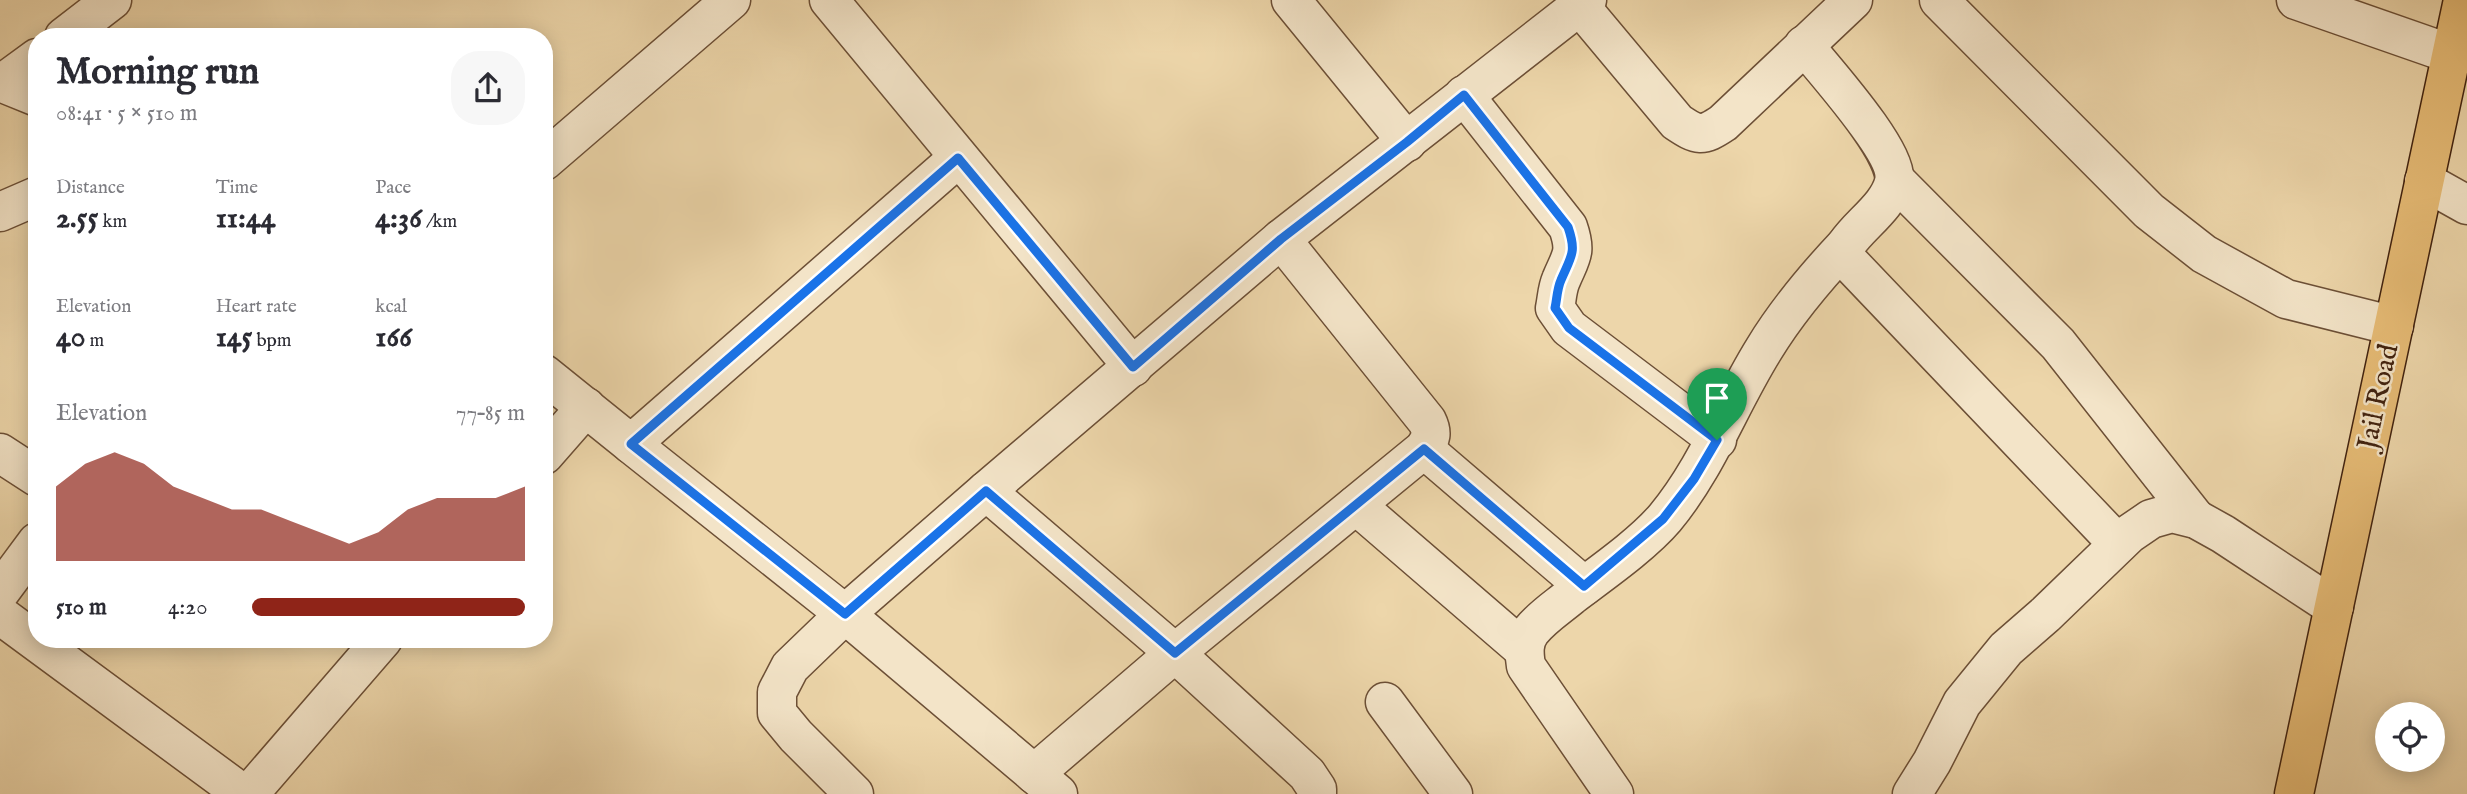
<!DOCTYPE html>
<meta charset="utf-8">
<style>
:root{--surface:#fff;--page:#f7f7f7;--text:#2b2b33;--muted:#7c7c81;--accent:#8f2418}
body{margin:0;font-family:"IM FELL English",serif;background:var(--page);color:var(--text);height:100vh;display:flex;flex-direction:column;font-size:26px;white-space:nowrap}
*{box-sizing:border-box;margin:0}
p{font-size:23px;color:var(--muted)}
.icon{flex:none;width:38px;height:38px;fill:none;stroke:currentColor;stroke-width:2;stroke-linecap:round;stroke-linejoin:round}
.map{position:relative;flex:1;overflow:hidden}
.sheet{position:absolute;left:28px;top:28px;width:525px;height:620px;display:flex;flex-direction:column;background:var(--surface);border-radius:28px;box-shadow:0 4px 18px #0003}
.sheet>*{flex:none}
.controls{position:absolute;left:2375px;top:702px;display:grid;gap:14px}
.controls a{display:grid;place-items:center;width:70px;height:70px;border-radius:50%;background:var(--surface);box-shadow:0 4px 18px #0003;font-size:35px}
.pin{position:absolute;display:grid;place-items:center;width:60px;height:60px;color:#fff;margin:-72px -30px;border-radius:50% 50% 50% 0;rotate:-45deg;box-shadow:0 0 7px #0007}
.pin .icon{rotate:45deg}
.round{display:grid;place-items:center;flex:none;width:74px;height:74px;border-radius:28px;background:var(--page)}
.headline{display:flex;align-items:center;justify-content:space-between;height:119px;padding:0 28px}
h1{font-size:38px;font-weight:700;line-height:52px}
.metrics{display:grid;grid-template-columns:repeat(3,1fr);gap:10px;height:119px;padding:7px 28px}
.metrics div{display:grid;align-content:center}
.metrics b{font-size:30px;font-weight:700}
.metrics small{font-size:19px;font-weight:400}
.metrics p{font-size:19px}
.chart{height:196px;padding:14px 28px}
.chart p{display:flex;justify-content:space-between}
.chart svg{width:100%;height:126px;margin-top:7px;fill:var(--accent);opacity:.7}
ul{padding:0 28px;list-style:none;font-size:23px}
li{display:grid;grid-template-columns:112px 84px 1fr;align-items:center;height:52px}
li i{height:18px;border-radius:9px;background:var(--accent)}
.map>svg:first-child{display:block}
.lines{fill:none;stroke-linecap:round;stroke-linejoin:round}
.minor-casing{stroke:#6c4f36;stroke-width:41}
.major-casing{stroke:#41220f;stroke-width:41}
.minor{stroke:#f3e4c8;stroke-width:38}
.major{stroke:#e6bb75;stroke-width:38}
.route-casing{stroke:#fff;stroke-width:14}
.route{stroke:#1a73e8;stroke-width:9}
.labels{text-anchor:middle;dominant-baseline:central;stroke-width:5;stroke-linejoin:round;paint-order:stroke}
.street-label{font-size:28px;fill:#41220f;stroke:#f3e4c8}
</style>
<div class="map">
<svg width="2467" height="794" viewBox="0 0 2467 794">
<rect width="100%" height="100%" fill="#edd6aa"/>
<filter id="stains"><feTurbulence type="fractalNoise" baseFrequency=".00286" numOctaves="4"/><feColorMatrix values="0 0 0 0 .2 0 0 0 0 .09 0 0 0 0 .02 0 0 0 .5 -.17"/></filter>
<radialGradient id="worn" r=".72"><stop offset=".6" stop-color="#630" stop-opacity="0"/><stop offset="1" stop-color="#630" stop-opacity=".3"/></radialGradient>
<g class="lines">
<g class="minor-casing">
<g id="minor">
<path d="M829,0L1133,367"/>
<path d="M1291,0L1407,142"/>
<path d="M1939,0L2149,211L2204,254L2286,299L2394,326"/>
<path d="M2296,0L2451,54"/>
<path d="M1580,6L1677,122C1698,136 1702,137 1723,123L1853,0"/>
<path d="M64,37L112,0"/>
<path d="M1804,45C1823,69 1900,153 1894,182C1888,207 1860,224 1846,245L1844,252L1848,261L2118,544"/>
<path d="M0,82L37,97"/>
<path d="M3,83L37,58"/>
<path d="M1464,95L1568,227C1577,253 1571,256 1561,280C1557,289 1557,299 1555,308L1569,328L1717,440"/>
<path d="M544,161L731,0"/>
<path d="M1895,180L2058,344L2196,519"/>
<path d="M2424,181L2467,205"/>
<path d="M0,212L37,196"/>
<path d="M544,374L631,444L958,158"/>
<path d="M631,444L845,614L1058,794"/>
<path d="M1424,449L1584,586"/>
<path d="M0,453L37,477"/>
<path d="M544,455L586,407"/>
<path d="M986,491L1175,653L1307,774L1317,789V794"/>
<path d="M1356,505L1523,649"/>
<path d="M0,592L37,542"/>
<path d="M0,615L243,794"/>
<path d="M1385,702L1453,794"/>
<path d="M1034,774L1175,653L1424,449C1431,438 1433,433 1427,421L1281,239"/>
<path d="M249,794L383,639"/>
<path d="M854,794L796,736L777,713V692L790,667L845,614L986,491L1281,239L1587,0"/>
<path d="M1614,794L1526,666C1524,653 1523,642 1531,631C1542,617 1558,607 1571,596C1600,574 1642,545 1665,518C1708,466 1729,405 1764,349C1787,311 1815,278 1846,245"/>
<path d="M1912,794L1932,762L1962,703L2006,649L2045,615L2129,534L2151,519L2172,513L2196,519L2223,534L2334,607"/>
</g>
</g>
<g class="major-casing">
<path id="major" d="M2294,794L2463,0"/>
</g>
<use href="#minor" class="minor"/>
<use href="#major" class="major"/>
</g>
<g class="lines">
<g class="route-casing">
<path id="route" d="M1464,95L1568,227C1577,253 1571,256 1561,280C1557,289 1557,299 1555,308L1569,328L1717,440L1694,479L1663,519L1584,586L1424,449L1175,653L986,491L845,614L631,444L958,158L1133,367L1281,239L1407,142Z"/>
</g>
<use href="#route" class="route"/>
</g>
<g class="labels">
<g class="street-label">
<text transform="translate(2379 397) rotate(-78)">Jail Road</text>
</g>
</g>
<rect width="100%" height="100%" filter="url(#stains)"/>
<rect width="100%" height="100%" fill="url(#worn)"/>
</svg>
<div class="controls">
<a><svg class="icon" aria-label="locate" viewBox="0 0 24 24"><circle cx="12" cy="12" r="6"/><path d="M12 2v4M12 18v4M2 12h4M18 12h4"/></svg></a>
</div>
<div class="pin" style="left:1717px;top:440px;background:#1e9e55"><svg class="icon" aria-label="arrive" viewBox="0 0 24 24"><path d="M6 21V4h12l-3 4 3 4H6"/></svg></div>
<section class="sheet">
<div class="headline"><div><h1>Morning run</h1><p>08:41 · 5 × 510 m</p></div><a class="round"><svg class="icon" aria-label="share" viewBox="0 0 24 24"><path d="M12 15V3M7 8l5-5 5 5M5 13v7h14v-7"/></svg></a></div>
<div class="metrics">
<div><p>Distance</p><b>2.55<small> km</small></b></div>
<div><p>Time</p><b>11:44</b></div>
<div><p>Pace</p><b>4:36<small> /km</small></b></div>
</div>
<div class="metrics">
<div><p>Elevation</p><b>40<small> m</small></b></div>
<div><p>Heart rate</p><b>145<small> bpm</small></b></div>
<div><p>kcal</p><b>166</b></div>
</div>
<div class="chart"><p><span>Elevation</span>77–85 m</p>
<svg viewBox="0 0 160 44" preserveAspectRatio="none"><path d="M0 44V18L10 10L20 6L30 10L40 18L50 22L60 26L70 26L80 30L90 34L100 38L110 34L120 26L130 22L140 22L150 22L160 18V44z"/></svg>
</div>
<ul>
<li><b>510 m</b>4:20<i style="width:100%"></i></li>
</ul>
</section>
</div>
